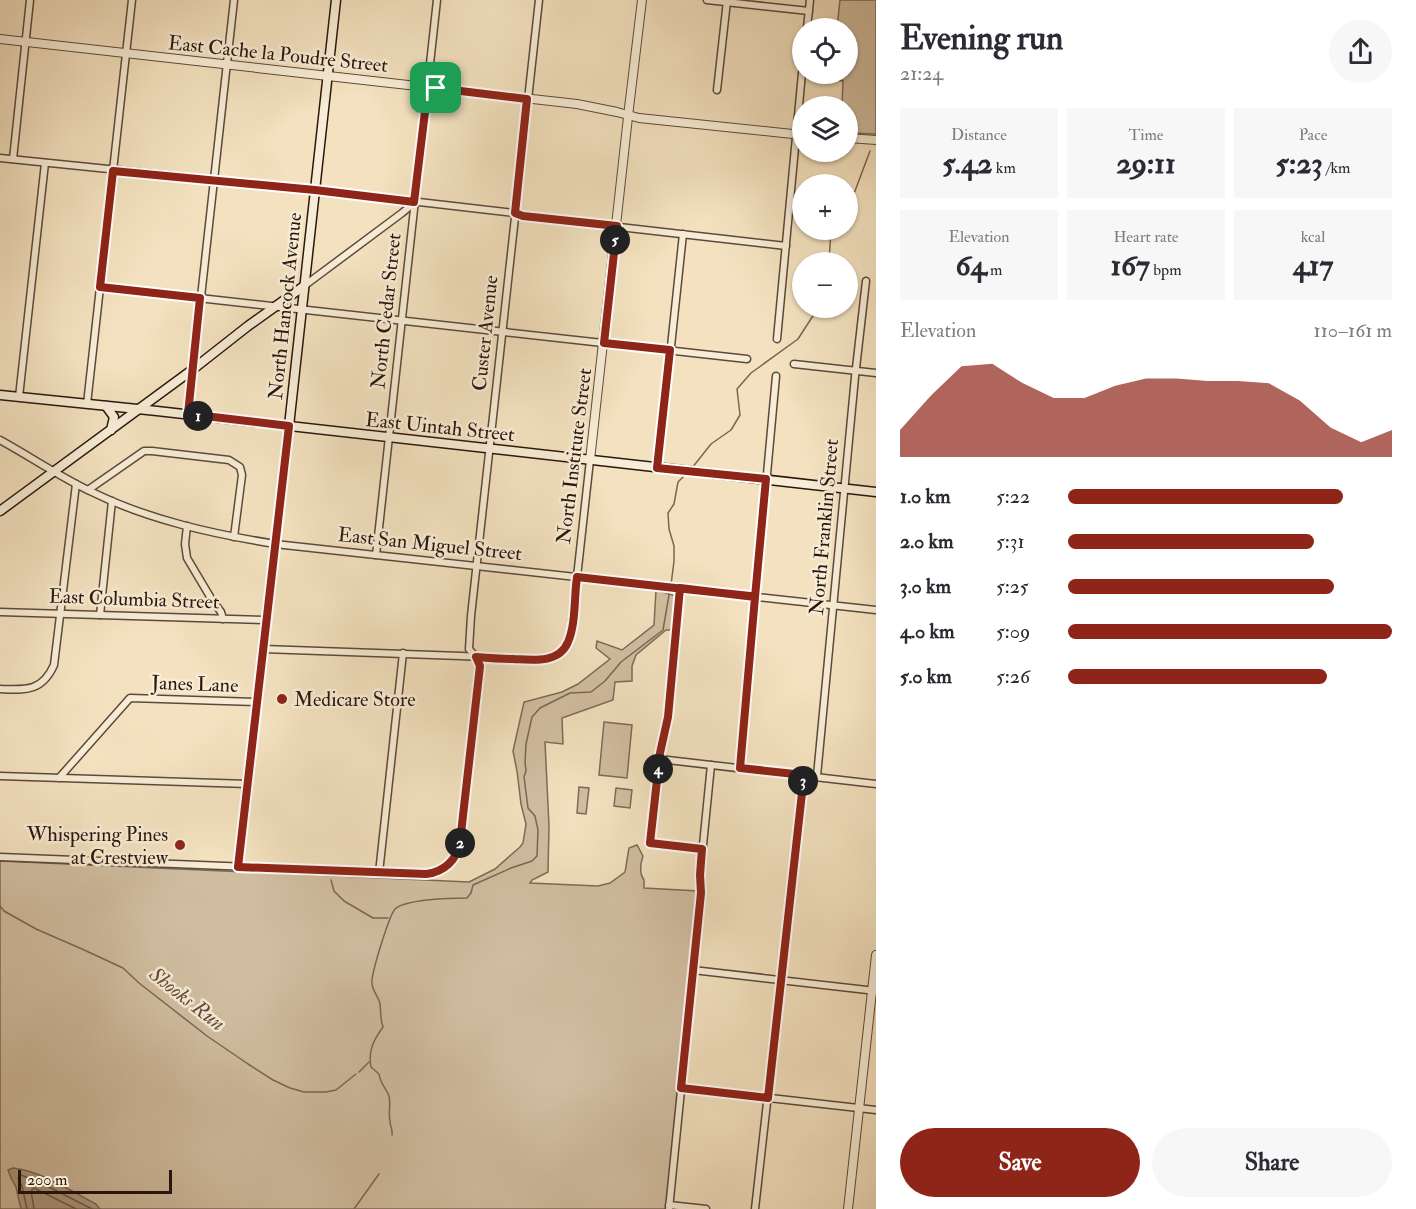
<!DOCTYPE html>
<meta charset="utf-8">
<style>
:root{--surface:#fff;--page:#f7f7f7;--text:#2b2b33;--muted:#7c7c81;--accent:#8f2418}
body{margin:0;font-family:"IM FELL Double Pica",serif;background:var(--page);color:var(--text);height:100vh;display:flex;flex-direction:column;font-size:22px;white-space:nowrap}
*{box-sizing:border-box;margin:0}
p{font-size:20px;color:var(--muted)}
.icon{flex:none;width:33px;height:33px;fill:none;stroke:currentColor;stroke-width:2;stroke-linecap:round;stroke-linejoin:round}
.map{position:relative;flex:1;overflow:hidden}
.drawer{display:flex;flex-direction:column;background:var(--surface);width:540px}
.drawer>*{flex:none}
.tools{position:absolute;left:792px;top:18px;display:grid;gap:12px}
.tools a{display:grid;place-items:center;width:66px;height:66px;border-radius:50%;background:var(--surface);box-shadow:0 2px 4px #0004;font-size:30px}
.scale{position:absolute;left:18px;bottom:15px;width:154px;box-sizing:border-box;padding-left:6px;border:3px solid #2b160d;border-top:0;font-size:16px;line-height:21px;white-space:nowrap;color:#2b160d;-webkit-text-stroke:4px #f7ecd5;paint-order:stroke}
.pin{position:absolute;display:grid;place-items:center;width:51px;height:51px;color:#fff;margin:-26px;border-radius:12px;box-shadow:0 3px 9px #0006}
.km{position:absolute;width:30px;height:30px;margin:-15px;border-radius:50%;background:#222;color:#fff;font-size:16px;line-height:30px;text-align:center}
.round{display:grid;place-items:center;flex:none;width:63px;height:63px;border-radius:32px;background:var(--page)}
.head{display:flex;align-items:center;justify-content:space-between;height:102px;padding:0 24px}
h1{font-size:33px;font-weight:700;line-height:45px}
.figures{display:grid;grid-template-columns:repeat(3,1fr);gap:9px;height:102px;padding:6px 24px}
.figures div{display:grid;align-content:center;border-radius:0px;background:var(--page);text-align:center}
.figures b{font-size:30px;font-weight:700}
.figures small{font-size:16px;font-weight:400}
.figures p{font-size:16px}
.chart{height:168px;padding:12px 24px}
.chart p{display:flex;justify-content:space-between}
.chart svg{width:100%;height:108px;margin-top:6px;fill:var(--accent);opacity:.7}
.cta{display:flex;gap:12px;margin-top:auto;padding:12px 24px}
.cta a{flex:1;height:69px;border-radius:36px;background:var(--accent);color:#fff;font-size:24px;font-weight:700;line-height:69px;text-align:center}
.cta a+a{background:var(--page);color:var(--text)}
ul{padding:0 24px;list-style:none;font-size:20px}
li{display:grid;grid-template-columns:96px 72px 1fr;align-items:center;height:45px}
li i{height:15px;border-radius:8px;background:var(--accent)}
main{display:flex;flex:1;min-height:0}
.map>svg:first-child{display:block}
.green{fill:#d1bea1;stroke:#7e6a57;stroke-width:1.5}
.water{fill:#af9c82;stroke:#7a6653;stroke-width:1.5}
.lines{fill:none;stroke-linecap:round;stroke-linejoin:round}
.shore{stroke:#6d5948;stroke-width:1.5}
.stream{stroke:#7a6653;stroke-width:1.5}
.minor-casing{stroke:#5d493a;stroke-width:9}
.tertiary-casing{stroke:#5d493a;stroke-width:10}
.secondary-casing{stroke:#2b160d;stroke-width:11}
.minor{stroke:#f7ecd5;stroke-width:6}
.tertiary{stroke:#f7ecd5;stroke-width:8}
.secondary{stroke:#f7ecd5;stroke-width:8}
.route-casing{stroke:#fff;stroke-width:12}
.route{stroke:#8f2418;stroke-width:8}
.poi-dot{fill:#8f2418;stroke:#f7ecd5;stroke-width:2}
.labels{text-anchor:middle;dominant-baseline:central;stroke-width:5;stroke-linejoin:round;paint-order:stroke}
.street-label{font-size:20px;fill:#2b160d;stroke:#f7ecd5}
.poi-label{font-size:20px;fill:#2b160d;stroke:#f7ecd5;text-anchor:start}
.water-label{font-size:21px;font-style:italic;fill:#604c3c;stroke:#f7ecd5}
</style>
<main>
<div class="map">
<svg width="876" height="1209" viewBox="0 0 876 1209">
<rect width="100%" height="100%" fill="#f3e1bf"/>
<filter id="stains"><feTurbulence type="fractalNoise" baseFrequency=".00333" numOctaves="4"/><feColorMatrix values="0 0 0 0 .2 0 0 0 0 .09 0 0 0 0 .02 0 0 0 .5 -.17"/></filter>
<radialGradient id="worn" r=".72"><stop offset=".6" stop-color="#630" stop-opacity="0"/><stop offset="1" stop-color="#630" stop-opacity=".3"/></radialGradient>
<g class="green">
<path d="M840,0H876V134L852,133L854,118H848V106H842L843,81L837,80V74H848V28H837Z"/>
<path d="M656,590L676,596L672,630H666L636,655L632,666V681L615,682L613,700L562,718L563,744L545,742L549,826L548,872L532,880L530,883L598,886L610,883L625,872L629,848L637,845L643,856C640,865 639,873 644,880V888L699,891L666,1209H0V861L469,882L495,869L520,847L523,843L526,824L521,804L517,771L513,751L524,702L562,692L578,684L610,659L596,648L597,641L622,650L654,625Z"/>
<path d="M604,722L632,725L627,778L599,775Z"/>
<path d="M579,787L589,788L586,814L577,813Z"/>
<path d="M616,788L632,790L630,808L614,806Z"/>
</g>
<path class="water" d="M13,1168C41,1171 71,1191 96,1204L100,1209H21L16,1187L11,1178L8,1170Z"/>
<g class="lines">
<g class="shore">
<path d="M27,1209L22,1186L18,1178L21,1175L41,1183L92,1209"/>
<path d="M34,1209L31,1191L34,1188L76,1209"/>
</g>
<g class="stream">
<path d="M848,201L855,191L870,151"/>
<path d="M829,262L831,230"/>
<path d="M692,468L711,444L731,430L740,415L737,389L751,373L798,339L818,308"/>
<path d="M671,585L674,561V546L669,529L668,513L674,504L678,482L687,473"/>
<path d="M331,880L334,891L344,901L373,918H388"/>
<path d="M0,906L4,911L36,929L82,949L123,968L139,983L207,1036L248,1064L273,1080L290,1088L304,1092H326L336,1090L356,1074"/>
<path d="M359,1072L369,1062"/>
<path d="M392,1135C393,1130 390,1126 390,1121C388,1113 391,1104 389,1096C386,1088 380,1083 379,1074L371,1067C368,1051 373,1041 383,1027C380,1019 381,1012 380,1004C379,997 372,991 372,983C371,974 389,916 395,909C406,899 451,898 467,898L471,893L473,885L511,868L532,861L537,856L538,830L535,816L528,808L524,777L526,771L525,762L526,744L532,717L540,708L570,693L591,692L605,681L621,662L663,630L670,589"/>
<path d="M354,1209L379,1174"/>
</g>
<g class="minor-casing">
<g id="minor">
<path d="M707,0L809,11"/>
<path d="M807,28L810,0"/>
<path d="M717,90L727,1"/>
<path d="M0,158L315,190L515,213L523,216L786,246"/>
<path d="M13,159L30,0"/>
<path d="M304,286L402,213L414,203"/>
<path d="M100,287L747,359"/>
<path d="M777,339L802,73"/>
<path d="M794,364L876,373"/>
<path d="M19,397L45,163"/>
<path d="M87,404L132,0"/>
<path d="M188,414L234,0"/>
<path d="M0,440C31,457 60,477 92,492C149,520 213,534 275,544L876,610"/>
<path d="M658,468L683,234"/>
<path d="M88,490L144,451H152L229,460L240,467L242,475L234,537"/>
<path d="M187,526L185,544L187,558L212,600L221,612L223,619"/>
<path d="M376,555L437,0"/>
<path d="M680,589L668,717L660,751L650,843L702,849"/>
<path d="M0,612L266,620"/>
<path d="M100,615L112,501"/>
<path d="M263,649L461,656L537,660L553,657L562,650L568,642L571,631L590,460"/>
<path d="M0,689C25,690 42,692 54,665L76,484"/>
<path d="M659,759L876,784"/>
<path d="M740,768L776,376"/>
<path d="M0,776L248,784"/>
<path d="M817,776L855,377L866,281"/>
<path d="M59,778L130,698L257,702"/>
<path d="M0,857L426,874C444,872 457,860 460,842L479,666L476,657L469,649L471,616L539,0"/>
<path d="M238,867L289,426"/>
<path d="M379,873L403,653"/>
<path d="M693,970L876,991"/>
<path d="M681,1088L876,1110"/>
<path d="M669,1205L706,1209"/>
<path d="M669,1209L701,893L700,875L711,765"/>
<path d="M755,1209L804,775"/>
</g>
</g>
<g class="tertiary-casing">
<g id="tertiary">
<path d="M0,39L577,104L617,112L639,118L802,135"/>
<path d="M848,138L876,140"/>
<path d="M590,460L629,108L642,0"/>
<path d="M848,1209L876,955"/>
</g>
</g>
<g class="secondary-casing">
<g id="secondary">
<path d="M0,395L157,411L876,492"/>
<path d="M106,406L114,417L111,430"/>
<path d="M289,426L336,0"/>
<path d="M0,511L192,370L248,326L304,286"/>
</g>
</g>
<use href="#minor" class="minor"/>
<use href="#tertiary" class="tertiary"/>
<use href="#secondary" class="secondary"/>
</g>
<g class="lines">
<g class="route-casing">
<path id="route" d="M436,88L428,87L414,202L315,190L113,171L100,287L200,298L188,414L289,426L238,867L426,874C444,872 457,860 460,842L480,666L476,657C488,658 501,659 513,659C532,660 559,664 568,642C576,624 574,597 577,577L666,587L750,596L755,597L740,768L804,775L768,1098L681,1088L701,893L700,875L702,849L650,843L660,753L668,717L680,588L755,597L766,479L657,468L670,350L604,343L617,226L523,216L515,213L527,99L436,88"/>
</g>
<use href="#route" class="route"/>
</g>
<g class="poi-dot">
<circle cx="282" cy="699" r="6"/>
<circle cx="180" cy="845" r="6"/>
</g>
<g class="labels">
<g class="street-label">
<text transform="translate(278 54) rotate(6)">East Cache la Poudre Street</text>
<text transform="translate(285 306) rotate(-84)">North Hancock Avenue</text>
<text transform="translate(386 311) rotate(-84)">North Cedar Street</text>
<text transform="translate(485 333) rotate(-84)">Custer Avenue</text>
<text transform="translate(440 427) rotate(6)">East Uintah Street</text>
<text transform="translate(574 456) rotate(-83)">North Institute Street</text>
<text transform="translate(824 527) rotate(-85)">North Franklin Street</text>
<text transform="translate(430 544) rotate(6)">East San Miguel Street</text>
<text transform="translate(134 599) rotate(2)">East Columbia Street</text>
<text transform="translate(195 684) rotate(2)">Janes Lane</text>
</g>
<g class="poi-label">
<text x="294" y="699">Medicare Store</text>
<text x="168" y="834" text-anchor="end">Whispering Pines<tspan x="168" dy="23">at Crestview</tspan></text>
</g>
<g class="water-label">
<text transform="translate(187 999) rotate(38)">Shooks Run</text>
</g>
</g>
<rect width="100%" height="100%" filter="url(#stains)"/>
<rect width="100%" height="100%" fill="url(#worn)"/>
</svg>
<div class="tools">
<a><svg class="icon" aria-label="locate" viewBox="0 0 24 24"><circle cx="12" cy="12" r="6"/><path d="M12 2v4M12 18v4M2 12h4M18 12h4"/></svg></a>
<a><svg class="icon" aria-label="layers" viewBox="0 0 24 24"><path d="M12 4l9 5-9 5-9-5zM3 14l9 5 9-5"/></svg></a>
<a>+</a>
<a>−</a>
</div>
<div class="scale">200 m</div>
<div class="pin" style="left:436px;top:88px;background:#1e9e55"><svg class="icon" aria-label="arrive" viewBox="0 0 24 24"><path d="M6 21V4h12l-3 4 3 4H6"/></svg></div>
<b class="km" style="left:198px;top:416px">1</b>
<b class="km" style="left:460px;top:843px">2</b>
<b class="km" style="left:803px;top:781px">3</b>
<b class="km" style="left:658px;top:769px">4</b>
<b class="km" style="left:615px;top:240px">5</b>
</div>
<section class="drawer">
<div class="head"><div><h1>Evening run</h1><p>21:24</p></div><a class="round"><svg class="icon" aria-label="share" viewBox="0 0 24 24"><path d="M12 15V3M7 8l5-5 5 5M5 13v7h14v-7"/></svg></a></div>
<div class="figures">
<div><p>Distance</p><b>5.42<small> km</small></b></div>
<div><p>Time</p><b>29:11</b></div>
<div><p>Pace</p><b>5:23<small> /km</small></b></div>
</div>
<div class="figures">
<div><p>Elevation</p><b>64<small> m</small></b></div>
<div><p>Heart rate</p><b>167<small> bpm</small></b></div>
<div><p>kcal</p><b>417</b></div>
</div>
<div class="chart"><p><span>Elevation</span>110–161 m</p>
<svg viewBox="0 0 160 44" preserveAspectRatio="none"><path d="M0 44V33L10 19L20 7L30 6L40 14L50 20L60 20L70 15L80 12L90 12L100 13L110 13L120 14L130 21L140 32L150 38L160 33V44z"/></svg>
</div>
<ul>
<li><b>1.0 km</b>5:22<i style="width:85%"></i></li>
<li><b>2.0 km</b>5:31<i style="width:76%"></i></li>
<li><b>3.0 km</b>5:25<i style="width:82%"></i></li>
<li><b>4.0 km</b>5:09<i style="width:100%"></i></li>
<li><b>5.0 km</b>5:26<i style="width:80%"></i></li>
</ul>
<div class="cta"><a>Save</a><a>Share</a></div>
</section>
</main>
